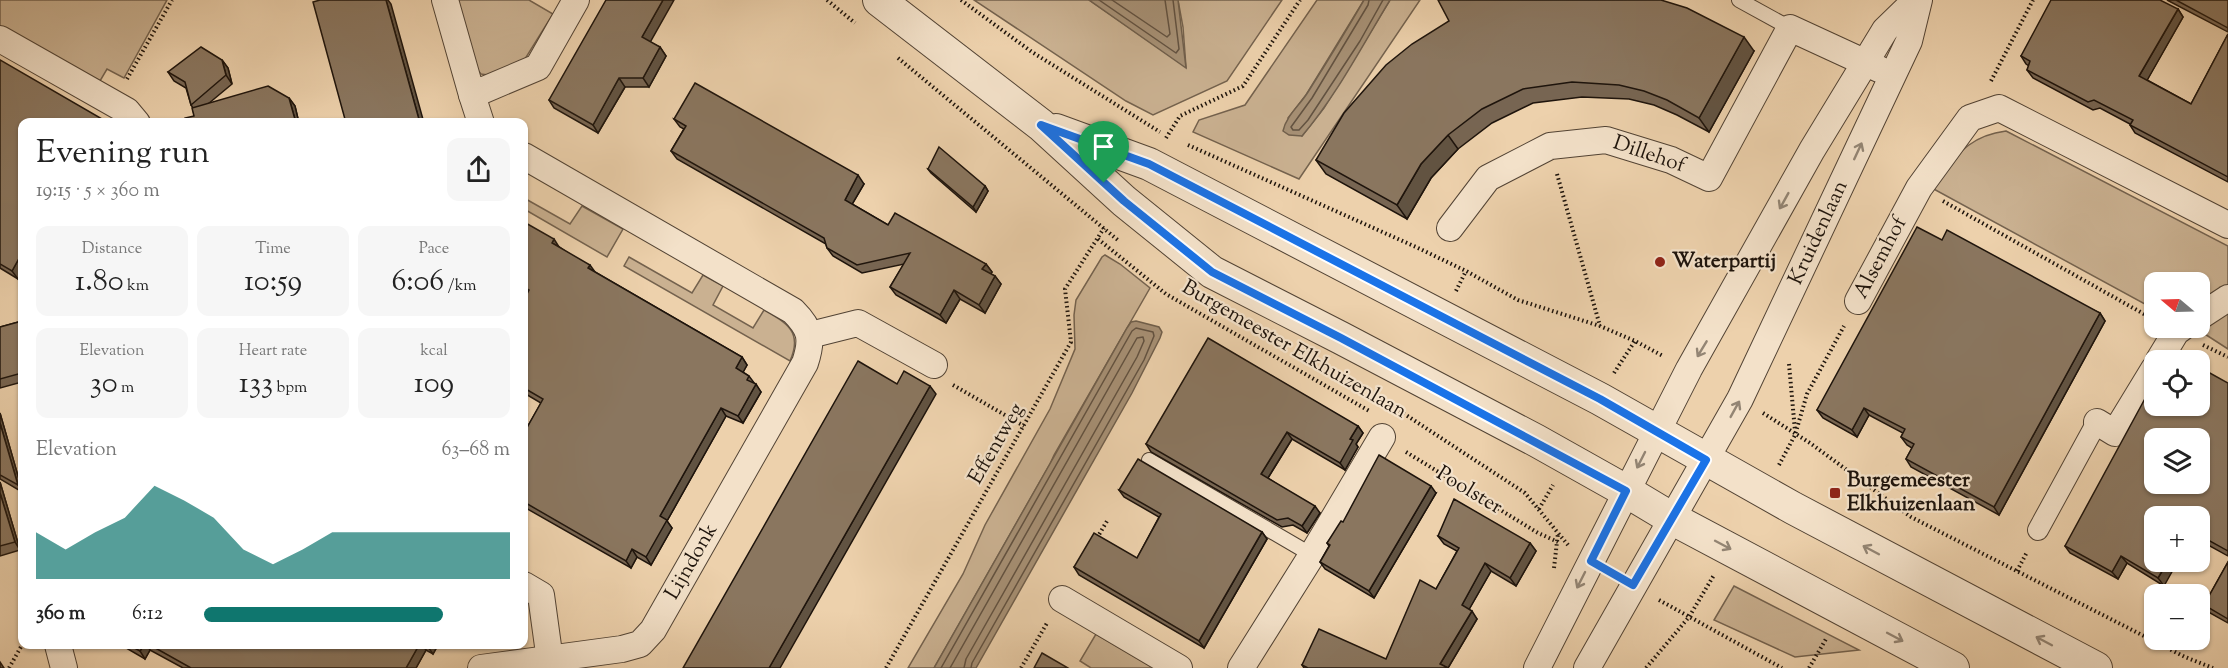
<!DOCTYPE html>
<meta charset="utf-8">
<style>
:root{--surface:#fff;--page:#f6f6f6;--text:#222;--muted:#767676;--accent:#0f766e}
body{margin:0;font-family:"Sorts Mill Goudy",serif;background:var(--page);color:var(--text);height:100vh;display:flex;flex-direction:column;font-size:22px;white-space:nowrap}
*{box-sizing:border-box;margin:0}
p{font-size:20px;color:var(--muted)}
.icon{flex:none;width:33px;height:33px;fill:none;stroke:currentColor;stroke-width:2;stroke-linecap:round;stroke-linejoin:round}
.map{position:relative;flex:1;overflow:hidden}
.panel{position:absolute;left:18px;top:118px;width:510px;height:531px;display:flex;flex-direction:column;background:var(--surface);border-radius:12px;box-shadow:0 2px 4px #0004}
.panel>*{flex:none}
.needle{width:39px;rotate:289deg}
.buttons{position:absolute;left:2144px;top:272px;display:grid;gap:12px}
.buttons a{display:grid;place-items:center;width:66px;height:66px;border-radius:12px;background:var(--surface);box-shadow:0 2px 4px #0004;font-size:30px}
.pin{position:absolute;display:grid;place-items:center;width:51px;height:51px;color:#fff;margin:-62px -26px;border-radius:50% 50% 50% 0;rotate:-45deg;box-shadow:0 0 6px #0007}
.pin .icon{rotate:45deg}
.round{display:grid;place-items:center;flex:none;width:63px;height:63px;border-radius:12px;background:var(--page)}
.head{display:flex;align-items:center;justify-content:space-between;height:102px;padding:0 18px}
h1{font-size:33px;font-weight:600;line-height:45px}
.figures{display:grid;grid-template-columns:repeat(3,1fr);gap:9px;height:102px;padding:6px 18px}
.figures div{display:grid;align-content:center;border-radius:12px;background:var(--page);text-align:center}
.figures b{font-size:30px;font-weight:600}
.figures small{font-size:16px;font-weight:400}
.figures p{font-size:16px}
.chart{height:168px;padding:12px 18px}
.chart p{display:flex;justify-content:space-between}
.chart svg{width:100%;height:108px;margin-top:6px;fill:var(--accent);opacity:.7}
ul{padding:0 18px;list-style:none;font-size:20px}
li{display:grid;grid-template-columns:96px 72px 1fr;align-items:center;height:45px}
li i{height:15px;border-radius:8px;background:var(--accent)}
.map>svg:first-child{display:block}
.green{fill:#cab191;stroke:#74624e;stroke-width:1.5}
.water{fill:#a79176;stroke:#705f4c;stroke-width:1.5}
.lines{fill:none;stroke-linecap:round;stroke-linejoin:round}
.shore{stroke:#625241;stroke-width:1.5}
.service-casing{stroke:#524334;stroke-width:16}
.pedestrian-casing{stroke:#524334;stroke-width:22}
.minor-casing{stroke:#524334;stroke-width:28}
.tertiary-casing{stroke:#524334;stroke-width:34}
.path{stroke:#1e140c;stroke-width:4;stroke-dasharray:1.5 3;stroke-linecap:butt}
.service{stroke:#f3e1c9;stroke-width:14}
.pedestrian{stroke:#f3e1c9;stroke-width:20}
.minor{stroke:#f3e1c9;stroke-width:26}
.tertiary{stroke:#f3e1c9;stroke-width:32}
.wall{fill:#776552;stroke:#1e140c;stroke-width:1.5}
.shaded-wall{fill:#615342;stroke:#1e140c;stroke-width:1.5}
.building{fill:#8a765f;stroke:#1e140c;stroke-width:1.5;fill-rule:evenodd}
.oneway{stroke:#938574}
.route-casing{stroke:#fff;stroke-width:12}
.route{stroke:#1a73e8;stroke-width:8}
.poi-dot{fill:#8f2418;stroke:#f3e1c9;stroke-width:2}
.labels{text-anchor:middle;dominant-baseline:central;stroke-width:4.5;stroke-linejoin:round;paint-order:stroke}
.street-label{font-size:21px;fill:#1e140c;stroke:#f3e1c9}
.poi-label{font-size:21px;font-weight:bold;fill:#1e140c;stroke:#f3e1c9;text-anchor:start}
</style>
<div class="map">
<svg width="2228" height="668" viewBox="0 0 2228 668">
<rect width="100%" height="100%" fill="#edd1ac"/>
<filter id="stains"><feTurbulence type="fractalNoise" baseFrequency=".00333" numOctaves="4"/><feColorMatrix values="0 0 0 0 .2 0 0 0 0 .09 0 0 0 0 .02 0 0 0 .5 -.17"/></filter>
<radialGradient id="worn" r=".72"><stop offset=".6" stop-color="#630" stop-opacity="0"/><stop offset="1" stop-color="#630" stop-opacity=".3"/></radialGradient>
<g class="green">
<path d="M0,0H167L124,78L107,69L100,81L0,27Z"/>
<path d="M457,0H529L553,14L525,59L488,75L481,74L476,68Z"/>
<path d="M974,0H1089L1186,67L1183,27L1178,0H1282L1227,81L1153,115L1126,101Z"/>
<path d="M1317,0H1364L1306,95L1288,118L1302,136L1324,108L1390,0H1420L1299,179L1193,132L1199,120L1245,105Z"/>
<path d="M2006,131L2228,246V292L2199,312V282H2154V309L1930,187C1955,159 1966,136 2006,131Z"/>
<path d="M524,198L570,224L582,206L623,229L607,257L524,209Z"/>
<path d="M1105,255L1120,264L1150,288L1054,455L1050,464L934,668H908L963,574L985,525L1050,409L1075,349L1074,315L1076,300L1102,257Z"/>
<path d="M629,257L692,293L703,275L723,286L713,305L753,328L764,310C787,323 803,332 790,361L624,266Z"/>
<path d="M2228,313V349L2197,329Z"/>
<path d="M1734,586L1859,650L1795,657L1714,620Z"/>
<path d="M1096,634L1154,668H1091L1080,661Z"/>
</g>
<g class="water">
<path d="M1089,0H1178L1186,68Z"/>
<path d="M1364,0H1390C1362,46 1337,95 1302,136L1289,135L1283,131C1286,116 1300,105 1308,92C1327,62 1346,31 1364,0Z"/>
<path d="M1136,321L1159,327L1162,332L1160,338L1132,393L976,668H934L1127,328L1131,322Z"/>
</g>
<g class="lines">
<g class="shore">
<path d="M1099,0L1176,53L1179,49L1173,0"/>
<path d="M1112,0L1167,37L1170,34L1165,0"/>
<path d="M1369,0L1368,5L1312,98L1291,127L1293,130H1299L1308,120L1360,41L1383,0"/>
<path d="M941,668L1132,331L1136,328L1153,332L1154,336L1144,360L972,663L971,668"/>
<path d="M950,668L1137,338L1143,337L1144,341L1137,357L966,659L964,668"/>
</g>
<g class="service-casing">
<g id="service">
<path d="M1739,0L1790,28"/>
<path d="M1149,460L1312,555"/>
</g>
</g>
<g class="pedestrian-casing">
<path id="pedestrian" d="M2038,530L2097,422"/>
</g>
<g class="minor-casing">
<g id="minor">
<path d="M445,0L472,95L538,67L576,0"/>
<path d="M0,39L127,111L137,123"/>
<path d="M472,95L481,123"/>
<path d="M1450,228L1488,178L1550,146L1606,140L1671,160L1709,178L1790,28L1879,69"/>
<path d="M1858,301L1919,188L1970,118L1999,108L2228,225"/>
<path d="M2199,317L2228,298"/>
<path d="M810,335L858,323L934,365"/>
<path d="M2159,360L2176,332L2183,327"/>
<path d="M2097,422L2115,433L2154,369"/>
<path d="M524,585L541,595L551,668"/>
<path d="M1062,599L1179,668"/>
<path d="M58,645L64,668"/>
<path d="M481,668L622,649L640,644L653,630L805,363C813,339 811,329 793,311L524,156"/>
<path d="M1241,668L1312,555L1382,437"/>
<path d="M1537,668L1689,369L1812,150L1885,30L1916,0"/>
<path d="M1587,668L1740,399L1909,41L1919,0"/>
</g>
</g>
<g class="tertiary-casing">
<g id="tertiary">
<path d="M879,0L1041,125L1124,201L1212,272L1341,338L1537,441L1626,491L1671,518L1953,668"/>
<path d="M1056,130L1149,164L1172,176L1600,399L1793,508L2096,668"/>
</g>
</g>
<g class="path">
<path d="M827,0L855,23"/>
<path d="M961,0L1032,52L1160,132"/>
<path d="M898,58L1119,241"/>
<path d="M127,79L172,0"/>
<path d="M1991,81L2033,0"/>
<path d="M1166,138L1180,116L1243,86L1300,0"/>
<path d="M1188,145L1416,247L1466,271L1518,300L1600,326L1635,341L1663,356"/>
<path d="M1557,174L1600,326"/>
<path d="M1943,201L2151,318"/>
<path d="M1098,239L1166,294L1371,412"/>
<path d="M1456,291L1466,271"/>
<path d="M2203,345L2228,357"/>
<path d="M1789,364L1795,431"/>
<path d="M1614,373L1635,341"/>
<path d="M953,385L1024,426"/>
<path d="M1377,396L1525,493L1568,545"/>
<path d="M1763,413L1810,443L1911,517L2185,657L2213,668"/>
<path d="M1406,452L1538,533L1558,542"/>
<path d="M1779,465L1795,435L1807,394L1844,326"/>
<path d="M1539,509L1553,485"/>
<path d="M1097,538L1107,521"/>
<path d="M1554,568L1558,533"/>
<path d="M2017,571L2027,552"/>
<path d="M1659,600L1782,668"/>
<path d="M9,668L22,645"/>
<path d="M886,668L1071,342L1065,289L1104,228"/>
<path d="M1021,668L1047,623"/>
<path d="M1646,668L1689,617L1714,575"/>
<path d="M1809,668L1826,639"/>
</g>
<use href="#service" class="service"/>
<use href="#pedestrian" class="pedestrian"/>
<use href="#minor" class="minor"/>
<use href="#tertiary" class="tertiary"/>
</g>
<g class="wall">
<path d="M2167,0H2228V32Z"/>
<path d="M2178,9L2183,17L2147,80L2191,104L2228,34V182L2135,133L2130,125V124L2100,108L2093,110L2033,78L2027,70L2029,66L2026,64L2021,56Z"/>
<path d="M1449,21L1754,51L1709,132L1677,115L1654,105L1629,99L1582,97L1533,103L1492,123L1458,149L1431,178L1407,219L1326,174L1316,160Z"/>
<path d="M650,42L660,47L666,56L649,87H625L598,133L554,108L549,100Z"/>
<path d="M0,60L22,123L20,276H22V283L19,278L18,279L0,268Z"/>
<path d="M222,60L228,68L232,84L208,104L289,98L295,106L299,123H186L194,116L193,108L191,105L186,88L174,81L168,72Z"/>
<path d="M674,119L864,184L852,204L888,225L986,264L992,272L991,274L995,276L1001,284L985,313L960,299L946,323L896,295L890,287L904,264L862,273L833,256L827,248L826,244L677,159L671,151L684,129L680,127Z"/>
<path d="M928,169L985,186L988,191L976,212L931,173Z"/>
<path d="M524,222L595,272L742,357L747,365L743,372L749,376L761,392L743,423L726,416L667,521L672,528L651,565L637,557L631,568L524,507V433L541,403L524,393V300L527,293L524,291Z"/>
<path d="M1942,240L2100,313L2105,321L1999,515L1911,467L1906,459L1912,448L1907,445L1901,437L1903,433L1869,415L1857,437L1823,418L1817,410Z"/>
<path d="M22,321V382L0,388V327Z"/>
<path d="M2228,383V556L2199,540V516H2154L2164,586L2127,563L2118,579L2070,553L2065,546Z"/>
<path d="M0,413L22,490V492L0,479Z"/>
<path d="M1358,426L1363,433L1356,444L1358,447L1345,470L1292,439L1268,478L1320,513L1307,533L1293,525L1282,527L1151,452L1146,444Z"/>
<path d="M0,482L20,550L0,556Z"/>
<path d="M1119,490L1262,532L1267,539L1204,648L1079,575L1074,567L1137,558L1159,517L1124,497Z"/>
<path d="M1436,493L1374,598L1325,569L1320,562L1329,546L1327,543L1343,522Z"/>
<path d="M1438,536L1530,543L1536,551L1516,586L1491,571L1469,609L1477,619L1448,668H1304L1302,665L1386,659L1436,589L1457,551L1444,544Z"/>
<path d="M2228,562V623L2210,613L2204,605Z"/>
<path d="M121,645H438L433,654L426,650L416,668H183L150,650L145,659Z"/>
</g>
<g class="shaded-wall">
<path d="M386,0H388L391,4L424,123H420Z"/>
<path d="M663,0H674L648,46L642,37Z"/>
<path d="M2178,9L2183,17L2145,84L2139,76Z"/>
<path d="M1744,37L1754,51L1709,132L1699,118Z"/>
<path d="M660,47L666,56L649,87L643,78Z"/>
<path d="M222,60L228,68L232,84L226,75Z"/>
<path d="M619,78L625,87L598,133L593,125Z"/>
<path d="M289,98L295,106L299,123H296Z"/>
<path d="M1448,135L1458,149L1431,178L1407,219L1397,205L1421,164Z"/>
<path d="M858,175L864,184L850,208L845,200Z"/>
<path d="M985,186L988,191L976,212L973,207Z"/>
<path d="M554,239L559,247L552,243Z"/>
<path d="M22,253V271L18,279L12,271Z"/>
<path d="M986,264L992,272L988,277L982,269Z"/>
<path d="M590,265L595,272L588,268Z"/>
<path d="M995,276L1001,284L985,313L979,305Z"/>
<path d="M954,290L960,299L946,323L940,315Z"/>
<path d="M2100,313L2105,321L1999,515L1994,507Z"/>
<path d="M742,357L747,365L741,376L736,368Z"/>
<path d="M756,384L761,392L743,423L738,416Z"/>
<path d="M930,386L936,394L780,668H769Z"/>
<path d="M721,408L726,416L667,521L672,528L651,565L646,557L660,516Z"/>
<path d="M1864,408L1869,415L1857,437L1852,430Z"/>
<path d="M0,413L22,490V491L18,485L0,423Z"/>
<path d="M1358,426L1363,433L1356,444L1358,447L1345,470L1340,463L1350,439Z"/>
<path d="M1287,432L1292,439L1266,481L1261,474Z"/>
<path d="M0,482L20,550L15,542L0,493Z"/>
<path d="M1431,486L1436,493L1374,598L1369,591Z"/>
<path d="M1315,506L1320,513L1307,533L1302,526Z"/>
<path d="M1262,532L1267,539L1204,648L1199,641Z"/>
<path d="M1530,543L1536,551L1516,586L1510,578Z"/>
<path d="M632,549L637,557L631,568L626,561Z"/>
<path d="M2121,556L2127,563L2118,579L2112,572Z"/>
<path d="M2168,561H2178L2164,586L2158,578Z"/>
<path d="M1485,563L1491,571L1467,613L1462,605Z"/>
<path d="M1472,611L1477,619L1448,668L1440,664Z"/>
<path d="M144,645H147L150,650L145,659L140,651Z"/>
<path d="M419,645H422L426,650L416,668H406Z"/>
<path d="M429,645H438L433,654L428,647Z"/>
<path d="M0,662L4,668H0Z"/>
</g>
<g class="building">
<path d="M320,0H386L420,123H346L313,2Z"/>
<path d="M606,0H663L642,37L660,47L643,78H619L593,125L549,100Z"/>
<path d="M1438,0H1661L1687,8L1744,37L1699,118L1667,100L1644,91L1619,85L1572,82L1523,89L1482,109L1448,135L1421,164L1397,205L1316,160L1344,113L1386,65L1412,44L1449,21Z"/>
<path d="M2051,0H2160L2178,9L2139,76L2191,104L2228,34V177L2130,125L2133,120L2094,100L2088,102L2027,70L2030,61L2021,56Z"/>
<path d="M2176,0H2228V28Z"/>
<path d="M201,47L222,60L226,75L191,105L185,82L168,72Z"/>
<path d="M0,60L109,123H22V253L12,271L0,264Z"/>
<path d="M695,83L858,175L845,200L888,225L895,213L986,264L982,269L995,276L979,305L954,290L940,315L890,287L910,253L857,265L827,248L824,238L671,151L686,126L674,119Z"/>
<path d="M268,86L289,98L296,123H186L185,118L194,116L192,108Z"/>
<path d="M939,147L985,186L973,207L928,169Z"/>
<path d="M524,222L554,239L552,243L590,265L588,268L742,357L736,368L749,376L747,380L756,384L738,416L721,408L660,516L667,520L646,557L632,549L626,561L524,502V433L543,399L524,388V300L529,290L524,287Z"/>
<path d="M1917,227L1942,240L1947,230L2100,313L1994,507L1906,459L1914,444L1901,437L1905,429L1864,408L1852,430L1817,410Z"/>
<path d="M22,321V373L0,379V327Z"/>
<path d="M1208,338L1358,426L1350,439L1353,440L1340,463L1287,432L1261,474L1315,506L1302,526L1288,518L1277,520L1146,444Z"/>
<path d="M858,361L897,384L904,371L930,386L769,668H683Z"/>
<path d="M2199,367L2228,383V551L2199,535V516H2154V561H2168L2158,578L2121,556L2112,572L2065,546L2154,382V405H2199ZM2154,438H2199V483H2154Z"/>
<path d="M0,423L18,485L0,475Z"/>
<path d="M1379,455L1431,486L1369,591L1320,562L1330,545L1327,543L1341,521L1343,522Z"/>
<path d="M1138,459L1262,532L1199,641L1074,567L1094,533L1137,558L1161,514L1119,490Z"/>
<path d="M0,493L15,542L0,546Z"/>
<path d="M1454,499L1530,543L1510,578L1485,563L1462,605L1472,611L1440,664L1448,668H1308L1302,665L1319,629L1386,659L1420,580L1436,589L1459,548L1438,536Z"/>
<path d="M2228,562V619L2204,605Z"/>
<path d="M129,645H144L140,651Z"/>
<path d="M150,645H419L406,668H191Z"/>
<path d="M1042,653L1068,668H1034Z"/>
</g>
<defs><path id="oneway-shaft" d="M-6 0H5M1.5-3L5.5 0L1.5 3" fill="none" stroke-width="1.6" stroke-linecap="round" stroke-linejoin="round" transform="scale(1.5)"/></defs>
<g class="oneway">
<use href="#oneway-shaft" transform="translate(1858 151) rotate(-65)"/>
<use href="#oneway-shaft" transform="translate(1784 201) rotate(119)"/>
<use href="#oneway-shaft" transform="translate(1702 349) rotate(121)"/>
<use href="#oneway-shaft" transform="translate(1735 409) rotate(-61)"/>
<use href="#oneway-shaft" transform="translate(1641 460) rotate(117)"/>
<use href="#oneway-shaft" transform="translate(1723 545) rotate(28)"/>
<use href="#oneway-shaft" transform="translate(1871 550) rotate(-152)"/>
<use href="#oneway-shaft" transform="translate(1581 580) rotate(117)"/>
<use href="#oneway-shaft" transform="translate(1895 637) rotate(28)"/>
<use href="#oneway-shaft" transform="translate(2044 641) rotate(-152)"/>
</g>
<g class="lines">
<g class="route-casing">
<path id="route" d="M1041,125L1149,164L1172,176L1600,399L1706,460L1633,585L1591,561L1626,491L1341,338L1212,272L1124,201Z"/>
</g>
<use href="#route" class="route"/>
</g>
<g class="poi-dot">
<circle cx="1660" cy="262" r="6"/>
<rect x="1829" y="487" width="12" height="12" rx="3"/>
</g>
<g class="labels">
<g class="street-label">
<text transform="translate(1649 155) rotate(19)">Dillehof</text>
<text transform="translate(1819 233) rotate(-65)">Kruidenlaan</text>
<text transform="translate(1881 258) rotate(-62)">Alsemhof</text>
<text transform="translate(1294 350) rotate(30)">Burgemeester Elkhuizenlaan</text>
<text transform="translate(997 444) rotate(-60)">Effentweg</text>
<text transform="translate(1469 491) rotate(31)">Poolster</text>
<text transform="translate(692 562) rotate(-60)">Lijndonk</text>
</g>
<g class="poi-label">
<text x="1672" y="262">Waterpartij</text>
<text x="1847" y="481">Burgemeester<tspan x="1847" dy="24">Elkhuizenlaan</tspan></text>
</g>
</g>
<rect width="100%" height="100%" filter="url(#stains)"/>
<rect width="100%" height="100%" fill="url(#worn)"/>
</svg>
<div class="buttons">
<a><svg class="needle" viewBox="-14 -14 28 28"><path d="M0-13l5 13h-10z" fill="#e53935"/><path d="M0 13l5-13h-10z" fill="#767676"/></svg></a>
<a><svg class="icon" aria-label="locate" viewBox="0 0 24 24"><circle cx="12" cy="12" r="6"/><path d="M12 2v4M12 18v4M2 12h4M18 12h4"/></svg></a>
<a><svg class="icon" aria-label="layers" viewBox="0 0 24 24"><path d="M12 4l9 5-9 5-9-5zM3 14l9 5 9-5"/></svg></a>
<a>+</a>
<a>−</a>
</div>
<div class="pin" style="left:1104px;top:183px;background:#1e9e55"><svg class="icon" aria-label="arrive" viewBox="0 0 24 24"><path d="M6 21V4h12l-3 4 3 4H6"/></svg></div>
<section class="panel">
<div class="head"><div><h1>Evening run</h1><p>19:15 · 5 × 360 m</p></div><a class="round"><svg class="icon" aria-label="share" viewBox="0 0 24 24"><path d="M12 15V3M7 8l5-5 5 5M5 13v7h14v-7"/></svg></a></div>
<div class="figures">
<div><p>Distance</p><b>1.80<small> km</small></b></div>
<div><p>Time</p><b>10:59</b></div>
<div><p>Pace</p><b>6:06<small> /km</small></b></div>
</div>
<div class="figures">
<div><p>Elevation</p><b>30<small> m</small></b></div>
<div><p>Heart rate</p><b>133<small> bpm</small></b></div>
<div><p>kcal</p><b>109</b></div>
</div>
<div class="chart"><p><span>Elevation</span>63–68 m</p>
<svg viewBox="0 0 160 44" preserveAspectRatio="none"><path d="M0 44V25L10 32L20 25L30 19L40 6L50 12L60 19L70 32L80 38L90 32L100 25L110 25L120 25L130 25L140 25L150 25L160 25V44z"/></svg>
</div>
<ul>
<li><b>360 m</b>6:12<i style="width:78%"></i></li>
</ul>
</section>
</div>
